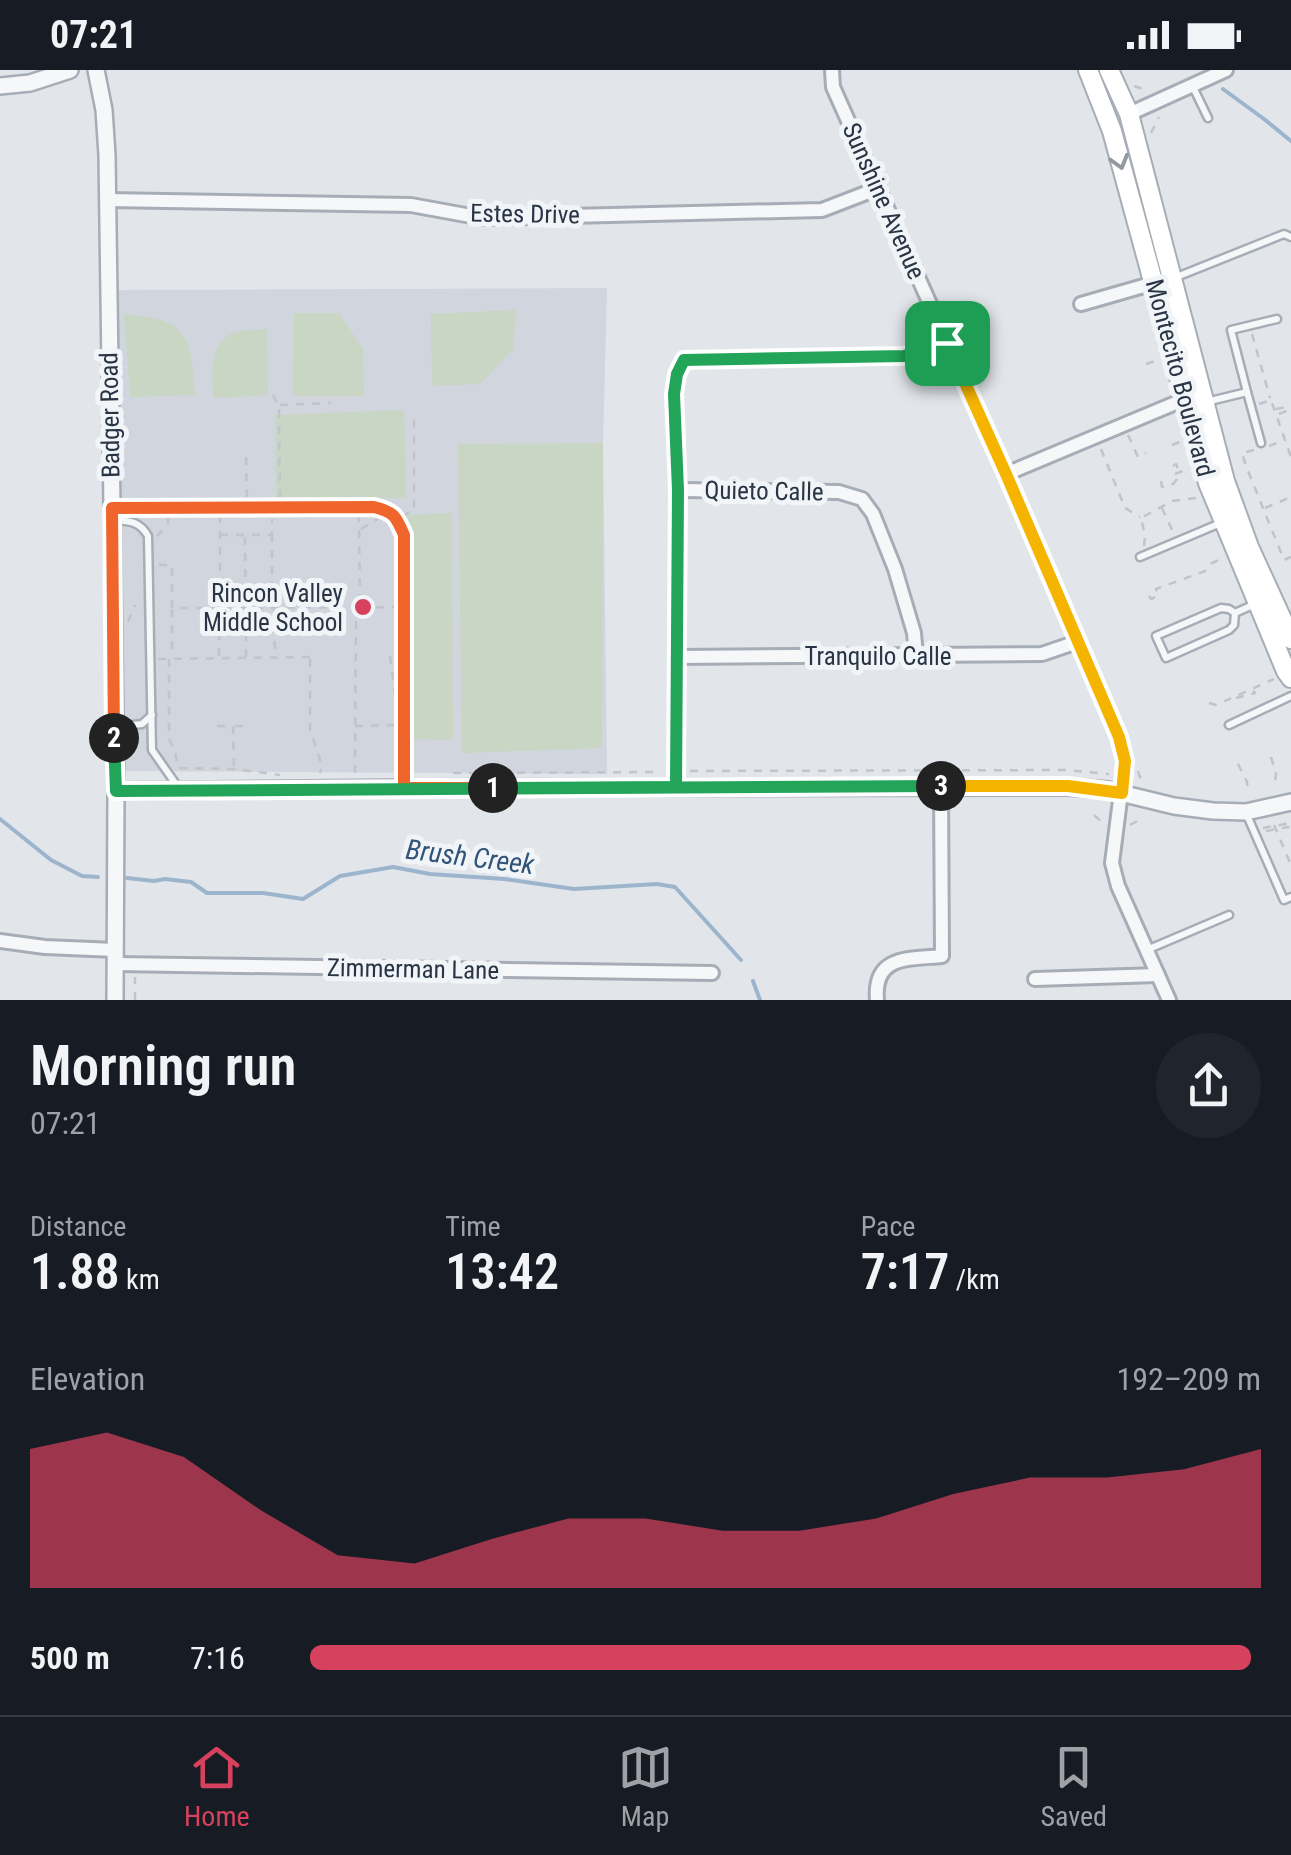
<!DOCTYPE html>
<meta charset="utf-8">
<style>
:root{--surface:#171b24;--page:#20242c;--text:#f1f3f6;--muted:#9ea1a6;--line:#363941;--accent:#d6425d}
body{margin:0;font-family:"Roboto Condensed",sans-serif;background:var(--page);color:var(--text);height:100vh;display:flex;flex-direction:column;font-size:38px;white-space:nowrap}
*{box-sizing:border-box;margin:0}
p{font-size:32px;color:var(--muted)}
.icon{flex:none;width:55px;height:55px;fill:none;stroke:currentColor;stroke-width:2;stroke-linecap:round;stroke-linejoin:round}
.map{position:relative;height:930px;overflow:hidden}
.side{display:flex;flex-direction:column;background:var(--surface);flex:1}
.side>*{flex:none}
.pin{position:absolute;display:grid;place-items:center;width:85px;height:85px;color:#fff;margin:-42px;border-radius:20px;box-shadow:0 5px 15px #0006}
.km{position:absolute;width:50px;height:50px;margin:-25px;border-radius:50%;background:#222;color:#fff;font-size:28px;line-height:50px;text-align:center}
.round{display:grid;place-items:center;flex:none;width:105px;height:105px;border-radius:52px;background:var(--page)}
.headline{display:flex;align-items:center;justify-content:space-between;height:170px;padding:0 30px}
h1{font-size:55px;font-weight:600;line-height:75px}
.figures{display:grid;grid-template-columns:repeat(3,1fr);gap:15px;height:170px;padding:10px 30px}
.figures div{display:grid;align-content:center}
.figures b{font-size:50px;font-weight:600}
.figures small{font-size:28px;font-weight:400}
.figures p{font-size:28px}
.chart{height:280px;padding:20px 30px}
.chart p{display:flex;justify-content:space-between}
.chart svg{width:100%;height:180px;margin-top:10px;fill:var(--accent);opacity:.7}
ul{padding:0 30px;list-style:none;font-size:32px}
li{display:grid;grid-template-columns:160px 120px 1fr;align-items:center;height:75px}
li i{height:25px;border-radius:12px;background:var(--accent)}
.status{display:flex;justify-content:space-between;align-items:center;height:70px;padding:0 50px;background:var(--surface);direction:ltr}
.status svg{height:28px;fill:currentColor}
.menu{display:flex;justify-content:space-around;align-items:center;height:140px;border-top:2px solid var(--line);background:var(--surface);font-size:28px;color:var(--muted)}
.menu a{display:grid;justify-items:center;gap:5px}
.menu .on{color:var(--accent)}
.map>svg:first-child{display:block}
.built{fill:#d0d5de}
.pitch{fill:#c8d6c3}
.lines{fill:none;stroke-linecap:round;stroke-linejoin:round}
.stream{stroke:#9cb5cd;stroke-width:4}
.service-casing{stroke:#a7adb6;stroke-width:11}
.minor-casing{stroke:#a7adb6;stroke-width:18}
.tertiary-casing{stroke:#a7adb6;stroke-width:20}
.secondary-casing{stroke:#a7adb6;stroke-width:22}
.path{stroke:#c1c4ca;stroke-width:2.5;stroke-dasharray:8 8;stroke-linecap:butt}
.service{stroke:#f6f7f9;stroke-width:6}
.minor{stroke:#f6f7f9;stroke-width:12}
.tertiary{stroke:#f6f7f9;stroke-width:15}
.secondary{stroke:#fff;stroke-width:18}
.oneway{stroke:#949aa2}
.split-1-casing{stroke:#fff;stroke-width:20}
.split-2-casing{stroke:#fff;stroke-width:20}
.split-3-casing{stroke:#fff;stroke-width:20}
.split-4-casing{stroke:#fff;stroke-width:20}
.split-1{stroke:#22a559;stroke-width:12}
.split-2{stroke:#f0652b;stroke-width:12}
.split-3{stroke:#22a559;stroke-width:12}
.split-4{stroke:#f5b400;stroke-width:12}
.poi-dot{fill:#d6425d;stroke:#f2f5f8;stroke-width:4}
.labels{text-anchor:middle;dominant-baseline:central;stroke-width:10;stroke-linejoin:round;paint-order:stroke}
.street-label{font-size:25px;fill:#293445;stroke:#f2f5f8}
.poi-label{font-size:25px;fill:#293445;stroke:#f2f5f8;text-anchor:end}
.water-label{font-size:28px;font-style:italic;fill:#31547b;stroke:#f2f5f8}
</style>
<div class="status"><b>07:21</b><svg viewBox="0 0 49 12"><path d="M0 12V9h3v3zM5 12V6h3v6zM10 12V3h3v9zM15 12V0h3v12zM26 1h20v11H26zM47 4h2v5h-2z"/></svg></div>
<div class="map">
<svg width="1291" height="930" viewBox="0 0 1291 930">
<rect width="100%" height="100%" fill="#e2e6eb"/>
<path class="built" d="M607,218L603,373L607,704L124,701L116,220Z"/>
<g class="pitch">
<path d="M516,240L513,279L480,314L432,316L431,244Z"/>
<path d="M294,243H339L363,279L364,326H293Z"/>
<path d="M124,244C137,246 154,247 166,252C195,263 192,298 195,325L130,327Z"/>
<path d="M267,259L268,325L213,328C213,306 208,272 234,263C244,260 256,260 267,259Z"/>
<path d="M404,340L406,428L276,427L275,345Z"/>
<path d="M603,373L602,678L462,683L458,374Z"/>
<path d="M452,443L453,670L406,669L404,445Z"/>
</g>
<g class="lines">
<g class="stream">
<path d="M1223,19L1264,49L1291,71"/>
<path d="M0,749L51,790L82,806L98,807"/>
<path d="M127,808L154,811L165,809L191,812L207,823H263L303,829L340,806L393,797L430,804L504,809L574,819L657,814L675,817L741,890"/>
<path d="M753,911L760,930"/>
</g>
<g class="service-casing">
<g id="service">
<path d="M1193,17L1208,48"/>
<path d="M1174,208L1284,164L1291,167"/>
<path d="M1247,322L1261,373"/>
<path d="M1206,332L1247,322L1231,260L1277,249"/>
<path d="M113,438L374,437C394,442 396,446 405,465V717"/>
<path d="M115,450C131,451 140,452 148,466L152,680L180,720"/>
<path d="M1140,487L1223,452"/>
<path d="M1235,543L1234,555L1229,560L1166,588L1156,566L1221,538L1229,539L1235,543L1255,534"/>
<path d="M1229,655L1291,626"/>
<path d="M115,657L142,654L152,645"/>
<path d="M1246,743L1284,830L1291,827"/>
<path d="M1149,879L1229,845"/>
</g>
</g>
<g class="minor-casing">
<g id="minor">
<path d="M832,0L833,17L1006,404L1119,667L1125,691L1112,793L1118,816L1169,930"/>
<path d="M1129,44L1226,0"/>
<path d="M107,130L411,135L482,148L822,140L879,118"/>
<path d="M1081,234L1154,213"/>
<path d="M1006,404L1190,327"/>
<path d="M678,420L839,422L862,429L873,444L895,499L914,563L916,586"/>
<path d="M677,587L1042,584L1077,572"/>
<path d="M676,717L678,420L674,323L677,304L683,290L904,287L947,273"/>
<path d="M0,871L45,877L115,880"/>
<path d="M115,894L712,903"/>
<path d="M1035,909L1158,905"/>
<path d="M877,930C873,885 909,889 942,886L941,716"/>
</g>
</g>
<g class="tertiary-casing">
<g id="tertiary">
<path d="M96,0L104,40L107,85L116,721L115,930"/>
<path d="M0,16L30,13L70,0"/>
<path d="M116,721L405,718L1068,717L1108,720L1174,736L1213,741L1246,742L1291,732"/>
</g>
</g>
<g class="secondary-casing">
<g id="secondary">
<path d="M1088,0L1112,61L1208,413L1286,601L1291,608"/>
<path d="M1109,0L1129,44L1225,411L1249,477L1291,569"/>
</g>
</g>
<g class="path">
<path d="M1134,16L1146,20"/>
<path d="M1151,63L1159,47"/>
<path d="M1252,264L1270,328"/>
<path d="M1146,294L1158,290"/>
<path d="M273,325L279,337L280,429"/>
<path d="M1259,334L1271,330L1291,387"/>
<path d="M280,335L331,333"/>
<path d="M1276,339L1291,336"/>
<path d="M1279,344L1291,339"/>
<path d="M1128,365L1138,387L1146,383"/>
<path d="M1172,375L1182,371"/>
<path d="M1269,376L1285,370"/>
<path d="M1101,379L1125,438L1140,447"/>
<path d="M1254,380L1242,383L1246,396L1284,490L1291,487"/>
<path d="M1173,396L1176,394L1179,401"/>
<path d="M1175,404L1188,399"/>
<path d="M1161,411L1162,417L1173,414L1178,408V403"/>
<path d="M247,427L246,386H248"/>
<path d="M1162,438L1173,462"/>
<path d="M1265,438L1291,427"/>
<path d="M220,445V538L356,537"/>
<path d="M402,446L414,440V342"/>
<path d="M361,459L379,448"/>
<path d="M220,465H272V449"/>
<path d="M157,466L168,455V448"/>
<path d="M245,467L246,588"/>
<path d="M1144,476L1145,465L1141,448L1172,431L1196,428"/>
<path d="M159,495H172V538H220L219,586"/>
<path d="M1149,526L1151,529L1158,526L1156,519L1205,501L1212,493L1219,490"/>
<path d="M272,536V465"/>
<path d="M360,538L397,537"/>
<path d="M172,539V586"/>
<path d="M274,539L275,586"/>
<path d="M128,552L135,535"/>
<path d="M390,586L395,624"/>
<path d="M158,589L313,587"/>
<path d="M169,589V669L175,681L178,698L234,699L280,705"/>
<path d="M310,589V659L322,696L320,703"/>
<path d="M1236,628L1255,623L1253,621"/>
<path d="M1209,633L1216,635L1274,609"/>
<path d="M217,656H233L234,697"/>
<path d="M235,656H250"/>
<path d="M355,656L397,655"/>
<path d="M1271,687L1276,704L1274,718"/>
<path d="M1238,694L1247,712L1248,722"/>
<path d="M690,701L1065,700L1109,704"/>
<path d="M1138,701L1140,707L1147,710"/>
<path d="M355,703L356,537L360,538L359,445"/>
<path d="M453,703L656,702L658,704"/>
<path d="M1094,745L1103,753"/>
<path d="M1130,755L1139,750"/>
<path d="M1274,755L1291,795"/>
<path d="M1263,758L1291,753"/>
<path d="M1266,761L1288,757L1291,761"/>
<path d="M135,930V907"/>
</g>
<use href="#service" class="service"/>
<use href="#minor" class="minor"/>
<use href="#tertiary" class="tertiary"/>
<use href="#secondary" class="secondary"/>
</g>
<defs><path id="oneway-chevron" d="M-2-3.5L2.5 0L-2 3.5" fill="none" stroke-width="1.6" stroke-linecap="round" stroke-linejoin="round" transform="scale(2.5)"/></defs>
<use class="oneway" href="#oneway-chevron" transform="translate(1120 92) rotate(74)"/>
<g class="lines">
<g class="split-1-casing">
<path id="split-1" d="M493,718L676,717L678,420L674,324L677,304L684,290L904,286L947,273"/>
</g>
<g class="split-2-casing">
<path id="split-2" d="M114,668L112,438L374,437C394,442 396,446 404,465V718H493"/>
</g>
<g class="split-3-casing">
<path id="split-3" d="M114,668L116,721L941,716"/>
</g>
<g class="split-4-casing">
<path id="split-4" d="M941,716H1068L1122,723L1125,691L1119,667L1006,404L947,273"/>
</g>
<use href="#split-1" class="split-1"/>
<use href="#split-2" class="split-2"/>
<use href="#split-3" class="split-3"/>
<use href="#split-4" class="split-4"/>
</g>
<circle class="poi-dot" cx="363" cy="537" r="10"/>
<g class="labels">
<g class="street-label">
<text transform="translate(884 131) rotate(66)">Sunshine Avenue</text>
<text transform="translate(525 144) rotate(1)">Estes Drive</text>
<text transform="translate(1180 308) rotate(75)">Montecito Boulevard</text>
<text transform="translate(110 345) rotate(-91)">Badger Road</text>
<text transform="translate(764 421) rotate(1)">Quieto Calle</text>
<text x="878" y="586">Tranquilo Calle</text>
<text transform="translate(413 899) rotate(1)">Zimmerman Lane</text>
</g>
<g class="poi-label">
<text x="343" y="523">Rincon Valley<tspan x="343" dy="29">Middle School</tspan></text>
</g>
<g class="water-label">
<text transform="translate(470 787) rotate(7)">Brush Creek</text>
</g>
</g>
</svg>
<div class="pin" style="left:947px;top:273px;background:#1e9e55"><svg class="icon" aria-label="arrive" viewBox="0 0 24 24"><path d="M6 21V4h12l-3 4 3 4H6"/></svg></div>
<b class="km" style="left:493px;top:718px">1</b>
<b class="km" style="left:114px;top:668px">2</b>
<b class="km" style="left:941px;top:716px">3</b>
</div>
<section class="side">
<div class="headline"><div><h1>Morning run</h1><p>07:21</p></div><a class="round"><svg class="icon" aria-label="share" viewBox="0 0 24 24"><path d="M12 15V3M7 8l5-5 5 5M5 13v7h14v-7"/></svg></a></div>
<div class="figures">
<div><p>Distance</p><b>1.88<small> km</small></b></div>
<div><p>Time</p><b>13:42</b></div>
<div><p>Pace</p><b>7:17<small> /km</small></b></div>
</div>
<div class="chart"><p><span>Elevation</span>192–209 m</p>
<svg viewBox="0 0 160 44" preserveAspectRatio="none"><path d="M0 44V10L10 6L20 12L30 25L40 36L50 38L60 32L70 27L80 27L90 30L100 30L110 27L120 21L130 17L140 17L150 15L160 10V44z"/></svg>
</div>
<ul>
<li><b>500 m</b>7:16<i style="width:99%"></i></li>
</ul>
</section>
<nav class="menu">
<a class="on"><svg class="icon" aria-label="home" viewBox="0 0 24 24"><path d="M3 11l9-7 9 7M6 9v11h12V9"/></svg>Home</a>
<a><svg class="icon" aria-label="map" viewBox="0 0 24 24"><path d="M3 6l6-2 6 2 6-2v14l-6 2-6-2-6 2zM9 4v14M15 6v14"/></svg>Map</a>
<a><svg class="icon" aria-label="saved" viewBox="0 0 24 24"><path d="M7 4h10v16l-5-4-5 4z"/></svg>Saved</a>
</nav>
